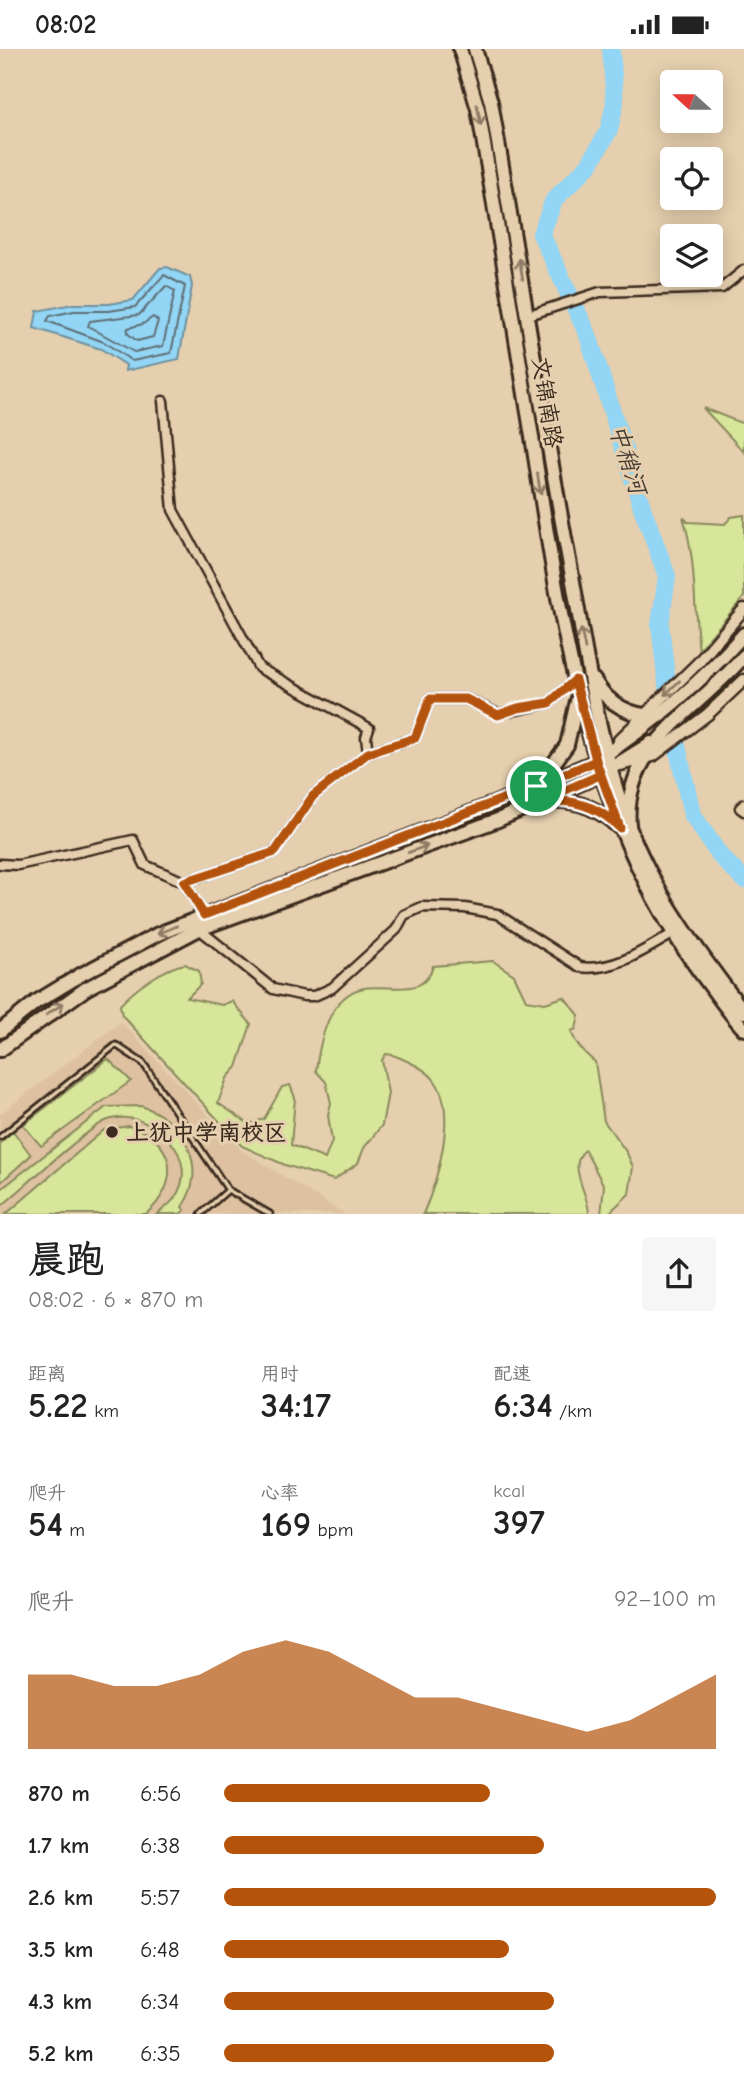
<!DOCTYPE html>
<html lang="zh">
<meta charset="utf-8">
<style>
:root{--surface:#fff;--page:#f6f6f6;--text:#222;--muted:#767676;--accent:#b45309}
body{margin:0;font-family:"Comic Neue","LXGW WenKai TC",sans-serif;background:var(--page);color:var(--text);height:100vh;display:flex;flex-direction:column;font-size:26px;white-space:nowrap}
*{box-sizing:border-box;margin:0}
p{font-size:23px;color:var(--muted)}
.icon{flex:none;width:38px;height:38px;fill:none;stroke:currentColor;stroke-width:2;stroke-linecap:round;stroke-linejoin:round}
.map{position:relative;height:1165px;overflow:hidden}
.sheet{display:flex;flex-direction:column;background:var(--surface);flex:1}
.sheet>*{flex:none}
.needle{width:46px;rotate:291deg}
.fabs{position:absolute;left:660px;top:21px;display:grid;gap:14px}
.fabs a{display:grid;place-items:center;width:63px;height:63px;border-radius:7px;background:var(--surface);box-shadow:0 4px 18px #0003;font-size:35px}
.pin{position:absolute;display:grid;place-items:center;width:60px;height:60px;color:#fff;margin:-30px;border:4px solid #fff;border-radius:50%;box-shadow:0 2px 7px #0007}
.round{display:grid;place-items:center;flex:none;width:74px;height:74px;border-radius:7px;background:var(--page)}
.headline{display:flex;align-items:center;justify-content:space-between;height:119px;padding:0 28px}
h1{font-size:38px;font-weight:700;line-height:52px}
.metrics{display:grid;grid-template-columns:repeat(3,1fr);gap:10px;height:119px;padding:7px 28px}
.metrics div{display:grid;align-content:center}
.metrics b{font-size:35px;font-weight:700}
.metrics small{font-size:19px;font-weight:400}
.metrics p{font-size:19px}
.chart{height:196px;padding:14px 28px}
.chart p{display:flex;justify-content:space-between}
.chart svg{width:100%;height:126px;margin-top:7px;fill:var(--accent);opacity:.7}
ul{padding:0 28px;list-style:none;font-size:23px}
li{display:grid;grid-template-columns:112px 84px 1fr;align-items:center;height:52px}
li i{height:18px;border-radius:9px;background:var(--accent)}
.status{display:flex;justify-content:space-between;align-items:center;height:49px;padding:0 35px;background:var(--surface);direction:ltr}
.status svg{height:19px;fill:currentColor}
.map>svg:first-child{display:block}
.built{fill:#dec1a1}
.green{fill:#d7e69a;stroke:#89885c;stroke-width:2}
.water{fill:#92d5f4;stroke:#6f919e;stroke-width:2}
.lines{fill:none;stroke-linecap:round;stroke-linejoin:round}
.shore{stroke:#5e6e74;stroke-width:2}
.river{stroke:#92d5f4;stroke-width:18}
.service-casing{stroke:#3b2a1e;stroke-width:9}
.minor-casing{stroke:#3b2a1e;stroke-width:13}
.tertiary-casing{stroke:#3b2a1e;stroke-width:15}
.primary-casing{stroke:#3b2a1e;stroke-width:18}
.trunk-casing{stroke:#3b2a1e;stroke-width:18}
.service{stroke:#e5cfae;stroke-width:3.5}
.minor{stroke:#e5cfae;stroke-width:8}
.tertiary{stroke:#e5cfae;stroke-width:10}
.primary{stroke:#e5cfae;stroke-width:12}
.trunk{stroke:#e5cfae;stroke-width:12}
.oneway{stroke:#907c66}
.route-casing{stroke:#fff;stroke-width:14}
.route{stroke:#b45309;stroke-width:9}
.poi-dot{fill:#3b2a1e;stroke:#e5cfae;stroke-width:2.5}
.labels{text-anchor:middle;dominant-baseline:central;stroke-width:6;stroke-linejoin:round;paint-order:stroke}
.street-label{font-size:23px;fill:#3b2a1e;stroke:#e5cfae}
.poi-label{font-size:23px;font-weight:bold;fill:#3b2a1e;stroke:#e5cfae;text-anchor:start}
.water-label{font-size:24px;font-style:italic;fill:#443b33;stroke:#e5cfae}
</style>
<div class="status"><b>08:02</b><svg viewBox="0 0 49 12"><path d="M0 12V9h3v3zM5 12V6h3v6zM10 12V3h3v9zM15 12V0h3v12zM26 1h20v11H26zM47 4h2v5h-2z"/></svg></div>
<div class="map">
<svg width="744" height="1165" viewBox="0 0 744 1165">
<rect width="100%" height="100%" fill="#e5cfae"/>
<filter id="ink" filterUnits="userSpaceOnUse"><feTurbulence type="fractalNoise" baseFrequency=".0143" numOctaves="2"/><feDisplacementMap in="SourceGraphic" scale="14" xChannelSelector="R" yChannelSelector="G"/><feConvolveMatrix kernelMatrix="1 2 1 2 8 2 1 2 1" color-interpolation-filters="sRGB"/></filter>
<g filter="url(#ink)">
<path class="built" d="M121,973L241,1101L345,1165H0V1065Z"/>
<g class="green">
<path d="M703,359L741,374L744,372V403Z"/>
<path d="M744,466V548L699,601C693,556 697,512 683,468L688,473L725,475L731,468Z"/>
<path d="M493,912L514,926L526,951L545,954L564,948L579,966L576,980L571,982C576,996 584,1004 595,1013L604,1072L627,1104L633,1118L629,1145L608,1165H601L604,1137L585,1101C566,1117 589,1145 589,1165H423C437,1133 458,1064 435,1032C427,1020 406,1011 393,1006L386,1005L382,1011L388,1044L382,1076L364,1099L358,1114L334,1131L285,1116L242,1097L122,966L120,956C135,940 163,919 185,915L199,922L201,935L187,949L222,956L232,952L251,975L237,1018L227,1029L218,1054L249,1075L264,1070L282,1038L290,1036L295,1049L291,1096L325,1110L332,1092L328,1066L331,1054L326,1033L316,1022C319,997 326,960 349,945C376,926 422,957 433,917Z"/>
<path d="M108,1010L131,1032L41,1097L23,1076Z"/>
<path d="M141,1057C183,1070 210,1118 182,1158L185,1161L180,1165H157C162,1161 169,1156 173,1151C206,1110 150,1057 108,1071C89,1077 20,1142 0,1158V1141L106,1058Z"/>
<path d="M129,1077C176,1091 182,1134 146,1165H6L104,1081Z"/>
<path d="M13,1082L31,1106L0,1134V1094Z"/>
</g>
<path class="water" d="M167,218L190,228L192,237L179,310L125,322L126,316L101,300L34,279L37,262L73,255H109L133,251L160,219Z"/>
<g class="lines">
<g class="shore">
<path d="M164,226L185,237L171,304L132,312L104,293L47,272L50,267L74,262H109L135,258Z"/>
<path d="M166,237L175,242L163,297L134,303L88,277L90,272L139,266Z"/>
<path d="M153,268L158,272L153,288L137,292L127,284L128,279L143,275Z"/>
</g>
<path class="river" d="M611,0L615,54L609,81L589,116L554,151L541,185L588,286L643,461L667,527L660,576L671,669L692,765L720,807L744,831"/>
<g class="service-casing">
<g id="service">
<path d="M0,1088L116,996L143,1014L228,1141L270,1165"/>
<path d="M201,1165L228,1141"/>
</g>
</g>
<g class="minor-casing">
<g id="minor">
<path d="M529,266L600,243L722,239L744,221"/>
<path d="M163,352L173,461L259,619L369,679L366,688L368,704L415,689L430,650H466L498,665L549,654L575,631"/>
<path d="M744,755L740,759L744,762"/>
<path d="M0,815L18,816L133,791L145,816L184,833L204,866"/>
<path d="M184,833L275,803L313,747L368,704"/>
<path d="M199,880L273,940L304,947H314L332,939L396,881L404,866L422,858L465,859L497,865L580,918C614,923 646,900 674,884"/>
</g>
</g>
<g class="tertiary-casing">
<g id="tertiary">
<path d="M619,691L698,614L744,560"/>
<path d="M621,716L653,707L708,665L744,631"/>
</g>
</g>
<g class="primary-casing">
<g id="primary">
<path d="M460,0L478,60C497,171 515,282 533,394C561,578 587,767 699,922C714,941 727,962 744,980"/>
<path d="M475,0L491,53C519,211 542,370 572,527C587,610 599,696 628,775C654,844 700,905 744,963"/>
<path d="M594,631C608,656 632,668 660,667"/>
<path d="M541,732L567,696L577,652"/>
<path d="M546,752C574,750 598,758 618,778"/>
<path d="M0,982L36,953L82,925L158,885L493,755L596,712"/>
<path d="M0,1001L87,939L199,880L498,771L600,726"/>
</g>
</g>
<g class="trunk-casing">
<g id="trunk">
<path d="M596,712C651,676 700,635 744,585"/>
<path d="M600,726L651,694"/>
<path d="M629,776C622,696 699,661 744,607"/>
</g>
</g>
<use href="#service" class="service"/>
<use href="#minor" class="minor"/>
<use href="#tertiary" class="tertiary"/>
<use href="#primary" class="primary"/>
<use href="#trunk" class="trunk"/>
</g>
<defs><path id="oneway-shaft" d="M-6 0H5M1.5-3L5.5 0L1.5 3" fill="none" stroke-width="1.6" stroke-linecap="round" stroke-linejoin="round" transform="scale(1.75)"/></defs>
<g class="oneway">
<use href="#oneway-shaft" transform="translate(479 66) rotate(79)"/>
<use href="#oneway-shaft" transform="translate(521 220) rotate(-100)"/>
<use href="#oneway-shaft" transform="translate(539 435) rotate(81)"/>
<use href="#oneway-shaft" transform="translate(583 590) rotate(-101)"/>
<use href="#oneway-shaft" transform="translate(672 639) rotate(137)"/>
<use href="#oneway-shaft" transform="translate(418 800) rotate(-20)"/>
<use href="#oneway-shaft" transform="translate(167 881) rotate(157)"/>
<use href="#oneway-shaft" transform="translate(55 960) rotate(-34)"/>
</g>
</g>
<g class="lines" filter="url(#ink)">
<g class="route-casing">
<path id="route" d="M536,737L204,866L184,833L275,803L313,747L368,704L415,689L430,650H466L498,666L518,659L549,654L575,631L600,726L536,754C568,748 596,755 620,779L596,712L536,737"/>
</g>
<use href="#route" class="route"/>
</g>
<circle class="poi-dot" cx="112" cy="1083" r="7"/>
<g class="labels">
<g class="street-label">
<text transform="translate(547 353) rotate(81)">文锦南路</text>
</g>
<g class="poi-label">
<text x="126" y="1083">上犹中学南校区</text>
</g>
<g class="water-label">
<text transform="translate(628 410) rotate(72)">中稍河</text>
</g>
</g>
</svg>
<div class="fabs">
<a><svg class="needle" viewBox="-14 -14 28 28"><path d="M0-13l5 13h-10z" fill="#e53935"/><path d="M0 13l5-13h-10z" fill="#767676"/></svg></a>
<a><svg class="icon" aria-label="locate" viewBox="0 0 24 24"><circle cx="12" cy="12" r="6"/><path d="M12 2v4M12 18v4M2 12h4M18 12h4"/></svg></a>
<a><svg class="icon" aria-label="layers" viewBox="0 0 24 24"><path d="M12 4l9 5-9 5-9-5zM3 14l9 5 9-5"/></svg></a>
</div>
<div class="pin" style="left:536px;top:737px;background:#1e9e55"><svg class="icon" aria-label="arrive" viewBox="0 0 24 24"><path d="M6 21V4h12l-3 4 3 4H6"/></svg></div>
</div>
<section class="sheet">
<div class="headline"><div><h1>晨跑</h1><p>08:02 · 6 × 870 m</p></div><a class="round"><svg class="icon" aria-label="share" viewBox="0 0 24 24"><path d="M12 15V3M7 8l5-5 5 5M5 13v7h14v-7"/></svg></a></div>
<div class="metrics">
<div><p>距离</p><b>5.22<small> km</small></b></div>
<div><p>用时</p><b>34:17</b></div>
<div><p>配速</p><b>6:34<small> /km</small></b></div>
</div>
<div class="metrics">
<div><p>爬升</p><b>54<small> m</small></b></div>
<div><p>心率</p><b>169<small> bpm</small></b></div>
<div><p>kcal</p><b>397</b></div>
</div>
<div class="chart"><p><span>爬升</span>92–100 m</p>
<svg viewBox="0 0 160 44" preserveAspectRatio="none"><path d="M0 44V18L10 18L20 22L30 22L40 18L50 10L60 6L70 10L80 18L90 26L100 26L110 30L120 34L130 38L140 34L150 26L160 18V44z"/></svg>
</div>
<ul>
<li><b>870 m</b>6:56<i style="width:54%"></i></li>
<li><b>1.7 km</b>6:38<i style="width:65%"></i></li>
<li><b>2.6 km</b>5:57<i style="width:100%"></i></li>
<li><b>3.5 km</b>6:48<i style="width:58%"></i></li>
<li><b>4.3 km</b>6:34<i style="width:67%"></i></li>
<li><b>5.2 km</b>6:35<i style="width:67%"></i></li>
</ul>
</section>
